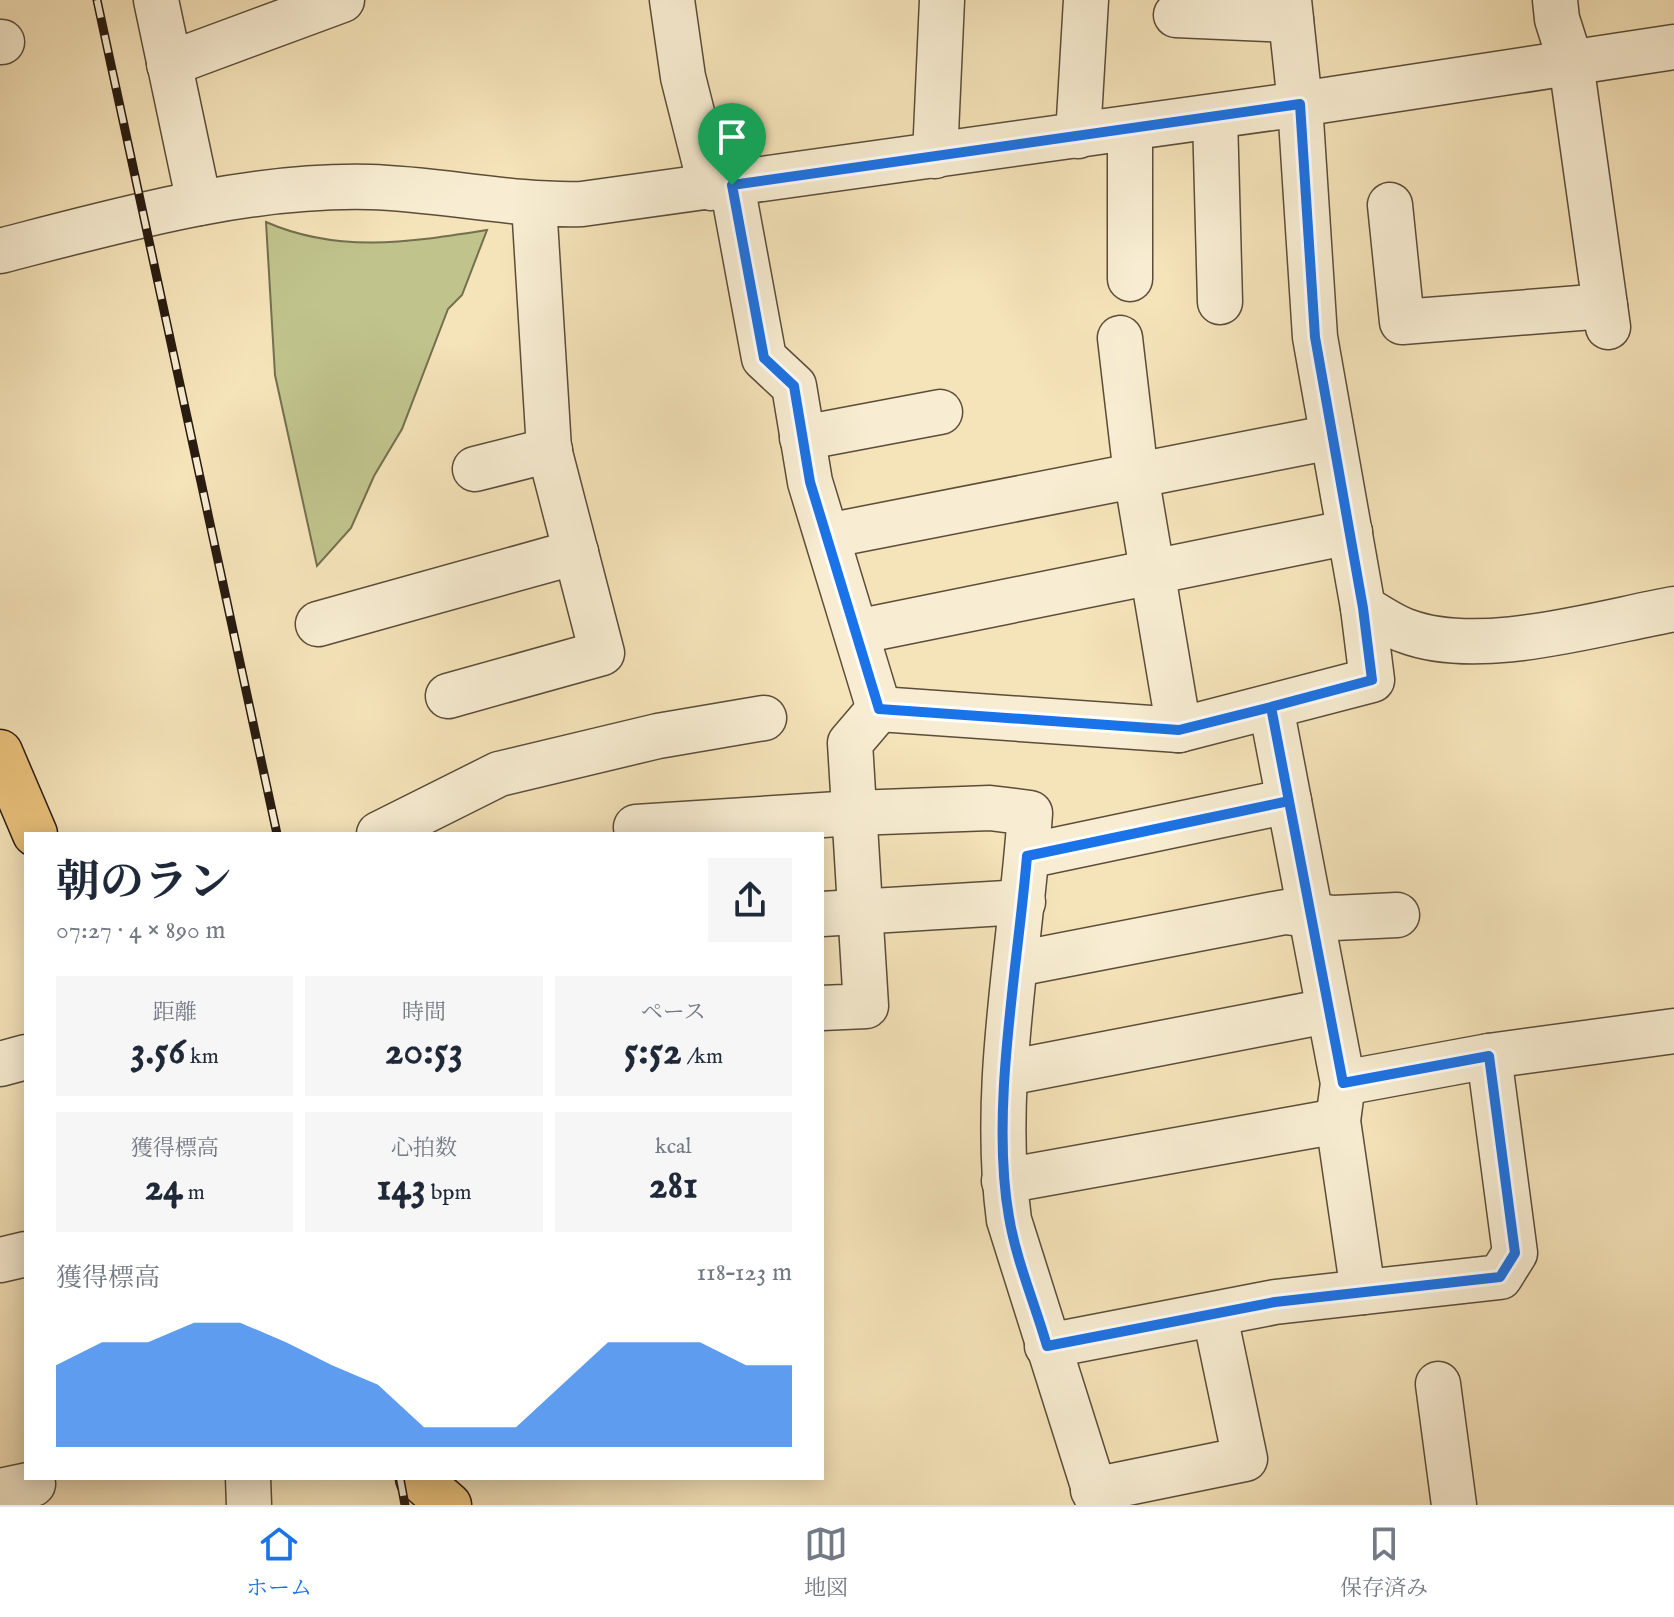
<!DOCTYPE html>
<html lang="ja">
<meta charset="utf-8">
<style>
:root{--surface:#fff;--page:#f6f6f7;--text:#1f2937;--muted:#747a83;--line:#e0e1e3;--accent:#1a73e8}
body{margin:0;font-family:"IM FELL English","Noto Serif JP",serif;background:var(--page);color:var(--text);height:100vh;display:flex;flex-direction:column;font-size:30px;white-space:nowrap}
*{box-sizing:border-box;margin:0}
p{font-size:26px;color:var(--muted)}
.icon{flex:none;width:44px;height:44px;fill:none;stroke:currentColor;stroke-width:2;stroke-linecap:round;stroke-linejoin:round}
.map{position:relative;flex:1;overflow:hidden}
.side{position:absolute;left:24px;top:832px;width:800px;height:648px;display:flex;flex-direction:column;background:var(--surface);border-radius:0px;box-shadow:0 4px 20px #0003}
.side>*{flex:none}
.pin{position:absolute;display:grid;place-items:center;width:68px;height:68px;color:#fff;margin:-82px -34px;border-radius:50% 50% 50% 0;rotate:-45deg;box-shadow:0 0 8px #0007}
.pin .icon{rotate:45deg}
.round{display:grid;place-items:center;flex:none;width:84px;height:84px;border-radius:0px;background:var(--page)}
.head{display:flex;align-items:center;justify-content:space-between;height:136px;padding:0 32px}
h1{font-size:44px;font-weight:700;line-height:60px}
.stats{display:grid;grid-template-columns:repeat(3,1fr);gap:12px;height:136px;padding:8px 32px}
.stats div{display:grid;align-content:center;border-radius:0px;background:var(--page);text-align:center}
.stats b{font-size:40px;font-weight:700}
.stats small{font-size:22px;font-weight:400}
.stats p{font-size:22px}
.chart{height:224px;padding:16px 32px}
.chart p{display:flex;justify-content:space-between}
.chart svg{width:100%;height:144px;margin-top:8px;fill:var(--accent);opacity:.7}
.menu{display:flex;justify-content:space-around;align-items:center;height:112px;border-top:2px solid var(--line);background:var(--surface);font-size:22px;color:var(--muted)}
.menu a{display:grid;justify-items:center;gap:4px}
.menu .on{color:var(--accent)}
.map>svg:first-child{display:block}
.green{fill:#c0c38c;stroke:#746f4e;stroke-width:2}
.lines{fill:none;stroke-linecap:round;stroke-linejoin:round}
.minor-casing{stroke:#5b4d3a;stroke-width:47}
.major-casing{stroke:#281b10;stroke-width:47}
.minor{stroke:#f8edd2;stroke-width:44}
.major{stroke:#eac27c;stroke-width:44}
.rail-casing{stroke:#281b10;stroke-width:9}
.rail{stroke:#f8edd2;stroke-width:6;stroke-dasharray:18;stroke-linecap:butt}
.route-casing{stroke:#fff;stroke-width:16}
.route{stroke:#1a73e8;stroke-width:10}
</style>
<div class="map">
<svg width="1674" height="1505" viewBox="0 0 1674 1505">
<rect width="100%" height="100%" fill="#f5e3b9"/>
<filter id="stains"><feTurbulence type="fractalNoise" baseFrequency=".0025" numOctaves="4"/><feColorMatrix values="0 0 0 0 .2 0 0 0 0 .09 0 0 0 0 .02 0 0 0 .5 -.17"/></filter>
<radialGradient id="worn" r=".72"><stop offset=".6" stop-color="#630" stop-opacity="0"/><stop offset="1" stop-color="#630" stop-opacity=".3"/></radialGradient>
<path class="green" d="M266,222C339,254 410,242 487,230L462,295L448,309L402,429L374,476L351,528L317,566L275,375Z"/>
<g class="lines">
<g class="minor-casing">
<g id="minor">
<path d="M156,0L199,203"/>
<path d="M672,0L683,77L711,188"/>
<path d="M1555,0L1557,19L1571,63L1608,327"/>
<path d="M1176,15L1291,20"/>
<path d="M0,42H2"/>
<path d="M169,64L342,0"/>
<path d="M1215,117L1220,302"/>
<path d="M1130,129V279"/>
<path d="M1078,136L1086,0"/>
<path d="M935,156L942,0"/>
<path d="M732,185L764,358L794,386L810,482L879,709"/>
<path d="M1390,205L1402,322L1605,306"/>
<path d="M0,251C120,220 245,184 370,187C441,189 511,206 582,204L1300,104L1674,47"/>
<path d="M1120,338L1136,475L1179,730"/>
<path d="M802,438L940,412"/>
<path d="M475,469L550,450"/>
<path d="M827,536L1332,437"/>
<path d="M1363,608C1377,615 1391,626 1406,631C1480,659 1597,623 1674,609"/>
<path d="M318,624L576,552"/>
<path d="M856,632L1350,532"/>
<path d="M448,696L602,653L549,449L534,204"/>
<path d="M1271,707L1343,1083L1338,1121L1363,1292"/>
<path d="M879,709L1179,730L1372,680L1363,608L1315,337L1300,104L1289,0"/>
<path d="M379,834L499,774L658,736L764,718"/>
<path d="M637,834L636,827L854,813L990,808L1030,813C1021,947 991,1086 1009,1220L1099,1505"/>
<path d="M1027,856L1289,801"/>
<path d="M822,914L1023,902"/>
<path d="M1017,964L1285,912L1334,918L1397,915"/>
<path d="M822,1008L866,1006L850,743L879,709"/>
<path d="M0,1064L26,1057"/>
<path d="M1007,1073L1327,1011"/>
<path d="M1343,1083L1489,1056L1674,1031"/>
<path d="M1004,1181L1338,1121"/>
<path d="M0,1260L26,1254"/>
<path d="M1047,1346L1275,1302L1500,1277L1515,1253L1489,1056"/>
<path d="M1438,1384L1454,1505"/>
<path d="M248,1478L249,1505"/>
<path d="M1093,1490L1245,1459L1215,1316"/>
<path d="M0,1491L33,1484"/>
</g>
</g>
<g class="major-casing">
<g id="major">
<path d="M0,752L35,834"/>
<path d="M418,1478L449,1505"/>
</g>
</g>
<use href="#minor" class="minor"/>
<use href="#major" class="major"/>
<g class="rail-casing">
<g id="rail">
<path d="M97,0L277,834"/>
<path d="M400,1478L405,1505"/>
</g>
</g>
<use href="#rail" class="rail"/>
</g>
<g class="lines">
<g class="route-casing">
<path id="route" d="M732,185L764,358L794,386L810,482L879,709L1179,730L1271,707L1343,1083L1489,1056L1515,1253L1500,1277L1275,1302L1047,1346C1035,1304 1016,1260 1009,1217C990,1111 1018,965 1027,856L1289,801L1271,707L1372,680L1363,608L1315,337L1300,104L732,185"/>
</g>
<use href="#route" class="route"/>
</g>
<rect width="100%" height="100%" filter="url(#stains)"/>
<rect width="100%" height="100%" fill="url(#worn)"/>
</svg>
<div class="pin" style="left:732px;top:185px;background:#1e9e55"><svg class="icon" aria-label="arrive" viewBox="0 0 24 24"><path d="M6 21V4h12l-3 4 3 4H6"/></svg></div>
<section class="side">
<div class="head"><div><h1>朝のラン</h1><p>07:27 · 4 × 890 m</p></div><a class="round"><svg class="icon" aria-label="share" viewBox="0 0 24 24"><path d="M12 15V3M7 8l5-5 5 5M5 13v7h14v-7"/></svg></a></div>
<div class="stats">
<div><p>距離</p><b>3.56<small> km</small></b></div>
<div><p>時間</p><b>20:53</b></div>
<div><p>ペース</p><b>5:52<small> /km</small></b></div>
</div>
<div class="stats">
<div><p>獲得標高</p><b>24<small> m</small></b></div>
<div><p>心拍数</p><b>143<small> bpm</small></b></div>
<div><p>kcal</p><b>281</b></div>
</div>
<div class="chart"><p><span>獲得標高</span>118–123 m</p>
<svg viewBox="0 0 160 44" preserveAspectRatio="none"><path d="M0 44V19L10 12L20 12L30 6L40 6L50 12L60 19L70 25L80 38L90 38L100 38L110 25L120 12L130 12L140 12L150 19L160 19V44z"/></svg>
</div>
</section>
</div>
<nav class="menu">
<a class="on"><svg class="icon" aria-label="home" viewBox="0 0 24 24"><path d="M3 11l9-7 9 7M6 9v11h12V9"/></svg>ホーム</a>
<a><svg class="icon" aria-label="map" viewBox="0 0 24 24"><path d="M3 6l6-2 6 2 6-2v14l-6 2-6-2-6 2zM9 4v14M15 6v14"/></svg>地図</a>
<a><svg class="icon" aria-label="saved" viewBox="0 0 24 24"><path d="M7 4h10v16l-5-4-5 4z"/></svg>保存済み</a>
</nav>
